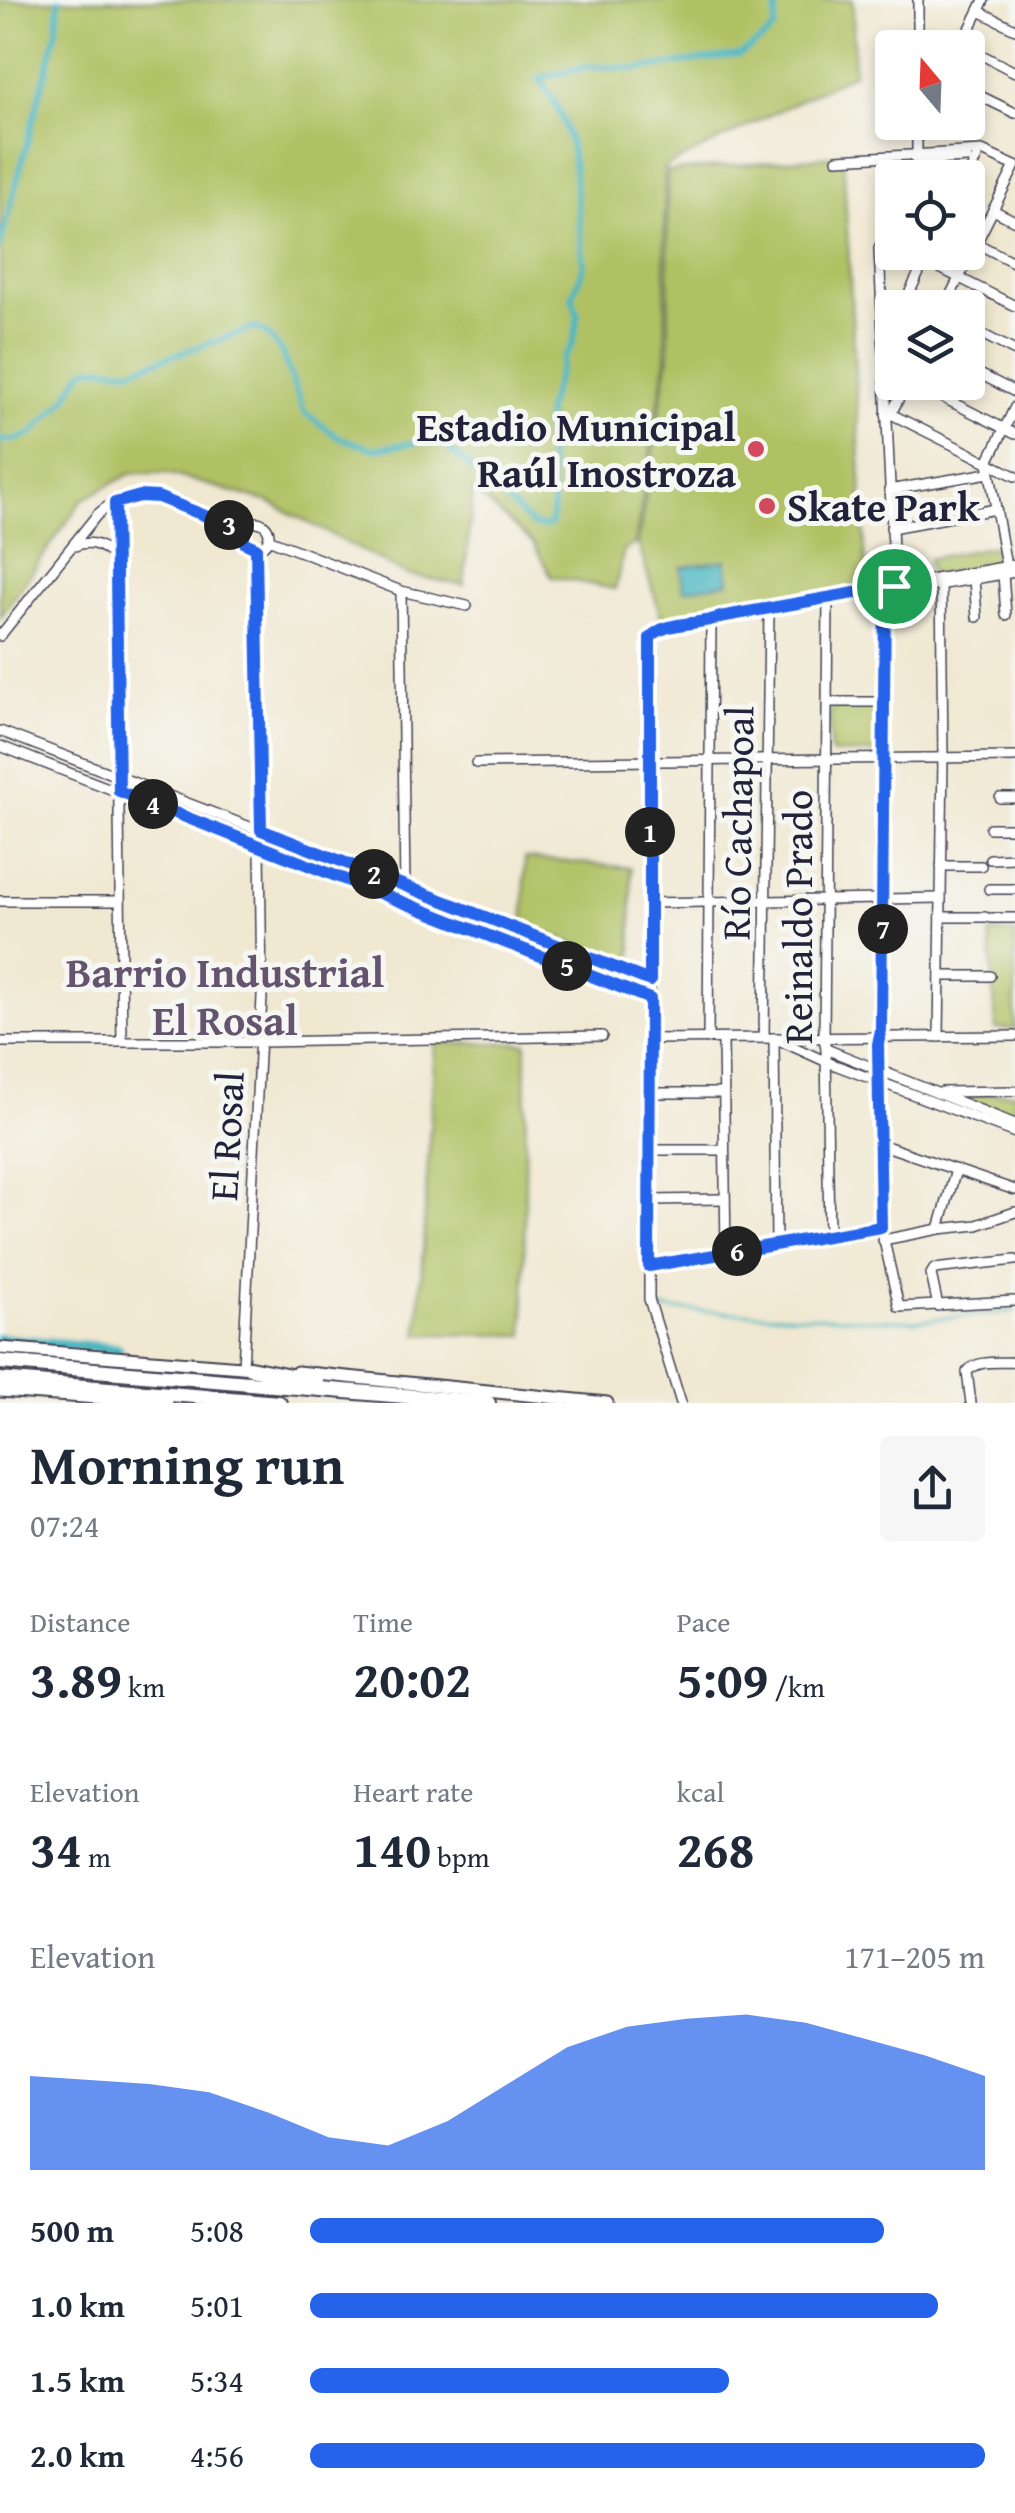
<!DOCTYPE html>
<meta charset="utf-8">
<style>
:root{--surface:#fff;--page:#f6f6f7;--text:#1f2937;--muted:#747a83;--accent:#2563eb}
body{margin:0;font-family:"Gentium Book Plus",serif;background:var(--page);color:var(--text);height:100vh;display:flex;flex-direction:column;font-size:38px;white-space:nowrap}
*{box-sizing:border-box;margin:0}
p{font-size:32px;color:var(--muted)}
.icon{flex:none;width:55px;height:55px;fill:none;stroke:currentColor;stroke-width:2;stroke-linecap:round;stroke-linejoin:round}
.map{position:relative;height:1403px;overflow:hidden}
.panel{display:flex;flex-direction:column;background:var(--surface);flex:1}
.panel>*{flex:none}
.needle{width:65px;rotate:341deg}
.tools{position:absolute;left:875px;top:30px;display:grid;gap:20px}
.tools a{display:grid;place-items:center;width:110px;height:110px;border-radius:10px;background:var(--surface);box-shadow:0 5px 15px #0003;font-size:50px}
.pin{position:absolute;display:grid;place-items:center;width:85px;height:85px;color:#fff;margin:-42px;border:5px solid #fff;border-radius:50%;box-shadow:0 2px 10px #0007}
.km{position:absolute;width:50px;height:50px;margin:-25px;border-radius:50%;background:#222;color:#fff;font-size:28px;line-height:50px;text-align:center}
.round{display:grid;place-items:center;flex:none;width:105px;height:105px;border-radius:10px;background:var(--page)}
.overview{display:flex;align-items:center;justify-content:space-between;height:170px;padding:0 30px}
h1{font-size:55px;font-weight:800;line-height:75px}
.stats{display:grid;grid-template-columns:repeat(3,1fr);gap:15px;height:170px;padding:10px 30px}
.stats div{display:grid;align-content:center}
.stats b{font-size:50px;font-weight:800}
.stats small{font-size:28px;font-weight:400}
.stats p{font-size:28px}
.chart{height:280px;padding:20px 30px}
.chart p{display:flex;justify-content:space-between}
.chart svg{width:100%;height:180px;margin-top:10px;fill:var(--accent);opacity:.7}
ul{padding:0 30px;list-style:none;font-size:32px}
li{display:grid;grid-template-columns:160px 120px 1fr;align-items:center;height:75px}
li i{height:25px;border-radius:12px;background:var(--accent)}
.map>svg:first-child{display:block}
.green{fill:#b0c164;stroke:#697250;stroke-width:2.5}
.water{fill:#47b6c1;stroke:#346c7e;stroke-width:2.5}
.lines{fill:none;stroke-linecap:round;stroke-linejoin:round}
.stream{stroke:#47b6c1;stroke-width:2.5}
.canal{stroke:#47b6c1;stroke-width:6}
.river{stroke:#47b6c1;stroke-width:11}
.minor-casing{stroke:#414052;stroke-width:12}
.major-casing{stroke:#414052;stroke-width:15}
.highway-casing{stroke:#414052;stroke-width:18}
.minor{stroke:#fff;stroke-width:9}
.major{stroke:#fff;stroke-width:11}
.highway{stroke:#fff;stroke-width:14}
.route-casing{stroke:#fff;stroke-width:20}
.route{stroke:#2563eb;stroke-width:12}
.poi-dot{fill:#d1495b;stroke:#f6f6f2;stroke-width:4}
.labels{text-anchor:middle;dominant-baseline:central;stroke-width:10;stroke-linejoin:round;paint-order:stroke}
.poi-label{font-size:40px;font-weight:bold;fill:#22223b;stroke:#f6f6f2;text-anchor:end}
.street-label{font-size:40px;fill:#22223b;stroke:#f6f6f2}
.neighbourhood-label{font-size:42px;font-weight:bold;fill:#645470;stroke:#f6f6f2}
</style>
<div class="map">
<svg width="1015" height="1403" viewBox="0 0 1015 1403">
<rect width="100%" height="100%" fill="#f6f6f2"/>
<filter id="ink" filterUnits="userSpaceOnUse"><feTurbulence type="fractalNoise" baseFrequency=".01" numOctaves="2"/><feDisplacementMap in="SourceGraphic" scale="20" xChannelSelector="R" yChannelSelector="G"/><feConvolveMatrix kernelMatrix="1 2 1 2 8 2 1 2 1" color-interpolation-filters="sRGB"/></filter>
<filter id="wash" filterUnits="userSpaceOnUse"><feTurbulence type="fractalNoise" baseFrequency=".0048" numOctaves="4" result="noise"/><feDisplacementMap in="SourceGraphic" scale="40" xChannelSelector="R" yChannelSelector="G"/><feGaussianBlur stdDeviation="2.25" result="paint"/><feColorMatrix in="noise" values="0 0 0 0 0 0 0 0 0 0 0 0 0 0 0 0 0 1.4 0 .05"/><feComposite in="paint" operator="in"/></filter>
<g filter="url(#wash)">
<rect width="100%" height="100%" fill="#f0e8d1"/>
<g class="green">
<path d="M0,0H853L854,73L664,168L666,359L635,544L624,550L615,589L552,577L533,543L473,490L464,585L408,575L269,502L166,473H132L82,500L0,618Z"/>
<path d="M843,155L867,585L662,620L638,543L669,355L667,172Z"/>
<path d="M995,546L998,563L931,576L928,559Z"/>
<path d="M877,706L879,711L880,751L875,753L832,754L830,751V710L833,707Z"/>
<path d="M525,858L631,868L632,966L524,924Z"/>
<path d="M990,933H1015V1029H996Z"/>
<path d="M435,1043H526L524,1335L418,1334Z"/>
<path d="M1015,1093V1117L951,1094Z"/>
</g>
<path class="water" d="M726,560L729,582L684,590L681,567Z"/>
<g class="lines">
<path class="stream" d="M657,1309L915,1321L1015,1311"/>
<g class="canal">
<path d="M0,245L57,30L59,0"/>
<path d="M0,440H15L31,434L66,399L82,372L91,367L130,370L255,328L265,332L281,351L304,412L338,437L374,449L425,441L444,444L533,525L544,527L551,524L553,504L546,432L547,408L564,357L573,343L578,315L572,297L584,266L572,153L564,123L553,99L539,78L592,66L638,69L739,55L764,39L775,28L777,0"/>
</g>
<path class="river" d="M0,1339L118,1349"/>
</g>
</g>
<g filter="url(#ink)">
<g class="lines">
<g class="minor-casing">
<g id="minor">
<path d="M979,11L1015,29"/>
<path d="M918,44L948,39L967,48"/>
<path d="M962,45L984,0"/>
<path d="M918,47V0"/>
<path d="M968,48L1015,72"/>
<path d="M968,90L1015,113"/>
<path d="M912,156L918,161L967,158"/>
<path d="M837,159L982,151L1015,166"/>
<path d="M912,178L917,166V122"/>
<path d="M967,178L977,157"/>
<path d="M993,210L1015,221"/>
<path d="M892,216L879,249L895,592"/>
<path d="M976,243L1015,263"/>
<path d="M908,252L1015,306"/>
<path d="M902,308L929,252"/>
<path d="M944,308L1015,166"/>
<path d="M968,327L1015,351"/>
<path d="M884,342L892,326"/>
<path d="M968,368L1015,392"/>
<path d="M912,382L1015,434"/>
<path d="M886,414H891L1015,476"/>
<path d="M891,414L907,382"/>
<path d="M889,490L989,473"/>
<path d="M115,503L122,1041"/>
<circle cx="256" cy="535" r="13"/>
<path d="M891,528L996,509"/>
<path d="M268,539L401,591L467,606"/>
<path d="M75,546C92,539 102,546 115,557"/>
<path d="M974,579L977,617"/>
<path d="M885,588L881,1031L878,1043L881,1227L899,1307L1015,1301"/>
<path d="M401,591L405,888"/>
<path d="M891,593L1015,572"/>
<path d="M828,598L824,1038L826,1049L829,1236"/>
<path d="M1006,615L1003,574L1006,566L988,462L1015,407"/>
<path d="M0,636L96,516C137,474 200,513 243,531"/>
<path d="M827,702H885"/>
<path d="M0,731L650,981"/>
<path d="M0,746L650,999"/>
<path d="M476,763L1015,757"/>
<path d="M1000,798H1015"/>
<path d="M990,828H1015"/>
<path d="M990,859L1015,858"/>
<path d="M941,866H981"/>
<path d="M989,889H1015"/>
<path d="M0,901H120"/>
<path d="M650,903L941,898"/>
<path d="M941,917H985"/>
<path d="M991,918H1015"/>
<path d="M940,976H990"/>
<path d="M939,1037L943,757L941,578"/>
<path d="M764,1038L769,608"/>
<path d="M650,1039L1015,1036"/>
<path d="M708,1039L711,621"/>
<path d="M723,1039L726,1253"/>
<path d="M0,1042H261L602,1036"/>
<path d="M826,1049L1015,1124"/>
<path d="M942,1092L1015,1091"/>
<path d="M650,1093H723"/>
<path d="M880,1144L1015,1190"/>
<path d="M649,1150H724"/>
<path d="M649,1200L725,1199"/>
<path d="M939,1229L956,1170"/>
<path d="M883,1240L939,1229L977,1225L1015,1212"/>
<path d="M776,1245L774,1038L827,1062L1015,1133"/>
<path d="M649,1265L881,1227"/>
<path d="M938,1306L931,1274L934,1269L1015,1260"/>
<path d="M243,1367L262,997L256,548"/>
<path d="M681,1403L649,1299L651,638C666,620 698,626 719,617L1015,565"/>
<path d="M971,1403L967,1372C977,1359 999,1363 1015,1362"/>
</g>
</g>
<g class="major-casing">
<g id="major">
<path d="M0,1348L254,1368"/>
<path d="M297,1372L607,1403"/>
<path d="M0,1391L167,1403"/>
</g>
</g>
<g class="highway-casing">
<g id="highway">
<path d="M0,1362L488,1403"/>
<path d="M250,1368L316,1381"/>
<path d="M0,1380L279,1403"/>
</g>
</g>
<use href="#minor" class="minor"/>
<use href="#major" class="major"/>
<use href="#highway" class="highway"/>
</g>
</g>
<g class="lines" filter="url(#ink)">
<g class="route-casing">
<path id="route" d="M140,496L158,497L243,531L245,543L256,548L261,830L650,981V638C666,620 699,626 720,617L894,586L895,592L885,594L881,1030L878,1044L881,1227L649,1266L650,999L119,791L115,503Z"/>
</g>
<use href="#route" class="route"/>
</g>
<g class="poi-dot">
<circle cx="756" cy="449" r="10"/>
<circle cx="767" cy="506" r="10"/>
</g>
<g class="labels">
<g class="poi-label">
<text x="736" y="426">Estadio Municipal<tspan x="736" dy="46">Raúl Inostroza</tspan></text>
<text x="787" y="506" text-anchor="start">Skate Park</text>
</g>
<g class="street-label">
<text transform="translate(737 823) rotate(-89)">Río Cachapoal</text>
<text transform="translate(797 917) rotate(-90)">Reinaldo Prado</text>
<text transform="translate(226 1136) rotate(-87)">El Rosal</text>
</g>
<g class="neighbourhood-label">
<text x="225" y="971">Barrio Industrial<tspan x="225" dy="48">El Rosal</tspan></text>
</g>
</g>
</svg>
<div class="tools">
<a><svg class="needle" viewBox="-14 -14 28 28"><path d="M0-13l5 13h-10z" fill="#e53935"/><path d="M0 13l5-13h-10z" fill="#747a83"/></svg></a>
<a><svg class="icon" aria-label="locate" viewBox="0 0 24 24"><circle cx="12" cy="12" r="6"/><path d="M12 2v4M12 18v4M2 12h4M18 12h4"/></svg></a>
<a><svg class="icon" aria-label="layers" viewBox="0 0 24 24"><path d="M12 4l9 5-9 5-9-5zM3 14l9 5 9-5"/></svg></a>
</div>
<div class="pin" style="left:894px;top:586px;background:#1e9e55"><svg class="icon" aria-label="arrive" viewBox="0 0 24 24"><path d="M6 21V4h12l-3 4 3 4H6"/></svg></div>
<b class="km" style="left:650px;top:832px">1</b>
<b class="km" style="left:374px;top:874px">2</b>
<b class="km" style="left:229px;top:525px">3</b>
<b class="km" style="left:153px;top:804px">4</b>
<b class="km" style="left:567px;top:966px">5</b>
<b class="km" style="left:737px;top:1251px">6</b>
<b class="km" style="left:883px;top:929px">7</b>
</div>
<section class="panel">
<div class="overview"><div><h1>Morning run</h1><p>07:24</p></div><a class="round"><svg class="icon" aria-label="share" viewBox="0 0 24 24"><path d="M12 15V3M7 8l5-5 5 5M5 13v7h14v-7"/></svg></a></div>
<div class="stats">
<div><p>Distance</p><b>3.89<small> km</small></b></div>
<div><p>Time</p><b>20:02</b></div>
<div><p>Pace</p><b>5:09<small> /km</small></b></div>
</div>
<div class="stats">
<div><p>Elevation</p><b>34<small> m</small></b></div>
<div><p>Heart rate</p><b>140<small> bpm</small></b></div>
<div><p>kcal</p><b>268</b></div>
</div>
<div class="chart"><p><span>Elevation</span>171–205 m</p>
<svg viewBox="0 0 160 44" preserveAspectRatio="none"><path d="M0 44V21L10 22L20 23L30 25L40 30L50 36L60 38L70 32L80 23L90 14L100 9L110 7L120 6L130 8L140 12L150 16L160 21V44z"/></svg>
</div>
<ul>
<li><b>500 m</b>5:08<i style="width:85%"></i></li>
<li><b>1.0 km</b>5:01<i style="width:93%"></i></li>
<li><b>1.5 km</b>5:34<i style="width:62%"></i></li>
<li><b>2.0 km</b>4:56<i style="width:100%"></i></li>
</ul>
</section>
